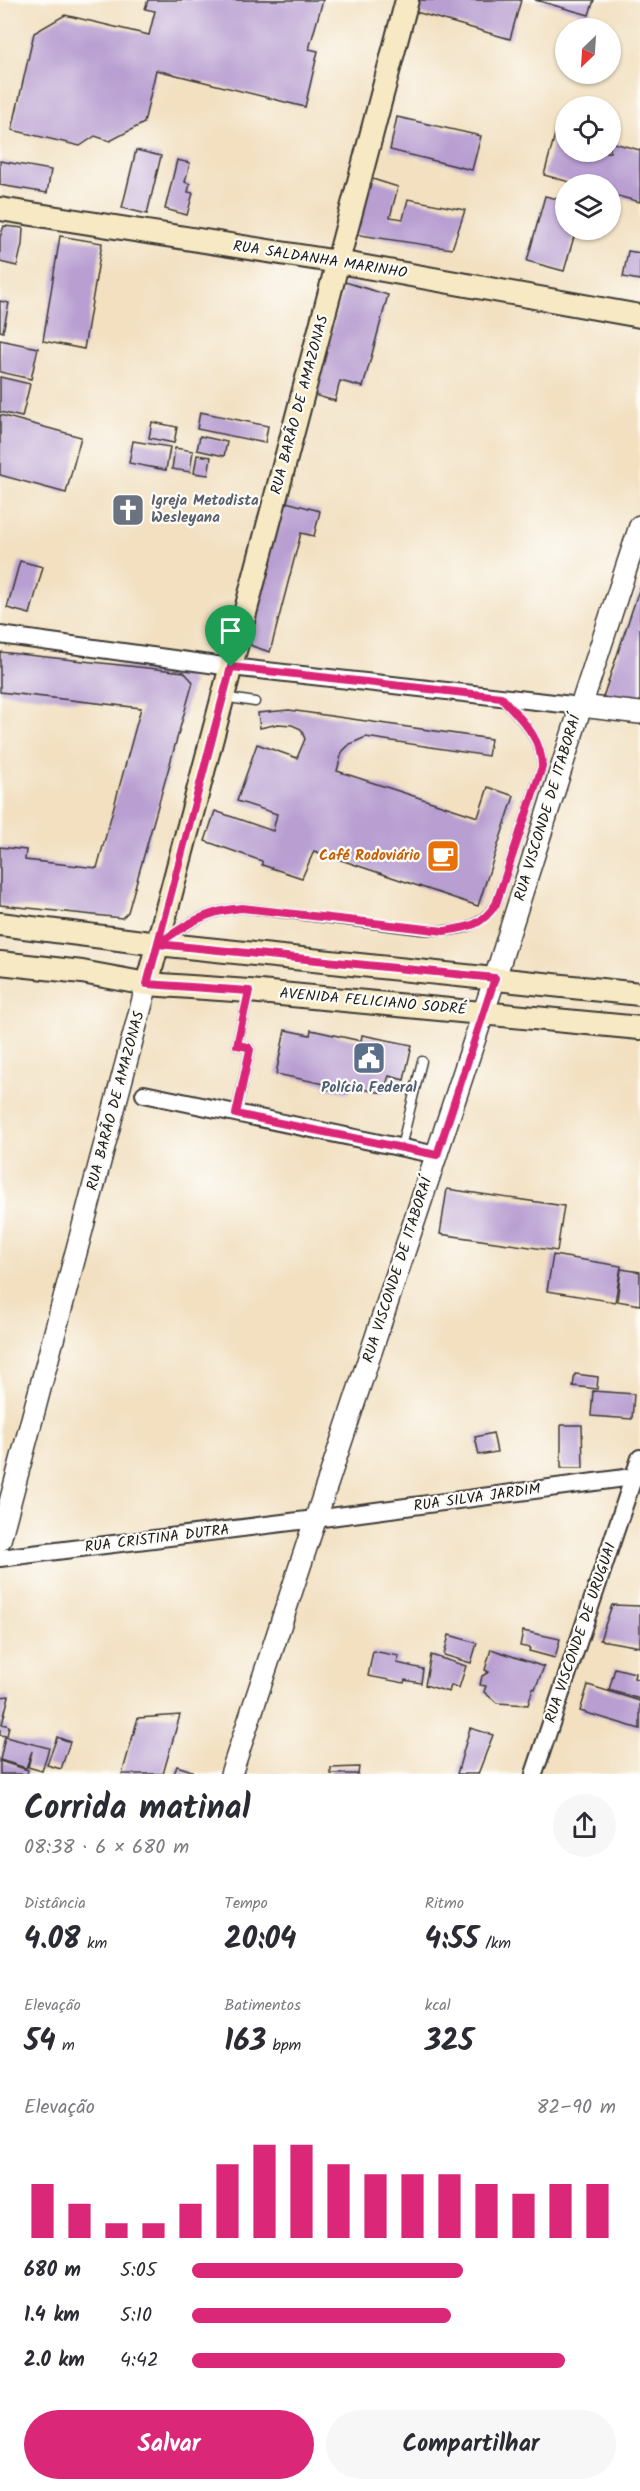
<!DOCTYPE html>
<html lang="pt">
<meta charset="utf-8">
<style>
:root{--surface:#fff;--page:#f7f7f7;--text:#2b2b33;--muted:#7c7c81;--accent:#db2777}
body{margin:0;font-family:Kalam,sans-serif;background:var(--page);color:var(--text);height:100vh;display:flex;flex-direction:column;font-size:22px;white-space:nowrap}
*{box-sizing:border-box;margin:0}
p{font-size:20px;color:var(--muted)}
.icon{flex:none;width:33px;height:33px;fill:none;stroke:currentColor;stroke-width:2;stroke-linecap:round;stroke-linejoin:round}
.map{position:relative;height:1774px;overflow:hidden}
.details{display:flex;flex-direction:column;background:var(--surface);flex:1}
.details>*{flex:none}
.needle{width:39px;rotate:205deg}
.tools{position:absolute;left:555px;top:18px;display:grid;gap:12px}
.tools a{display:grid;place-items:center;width:66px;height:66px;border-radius:50%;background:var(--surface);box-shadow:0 2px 4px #0004;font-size:30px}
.pin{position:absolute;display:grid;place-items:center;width:51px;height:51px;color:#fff;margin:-62px -26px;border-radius:50% 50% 50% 0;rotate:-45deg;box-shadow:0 0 6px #0007}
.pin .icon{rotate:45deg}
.round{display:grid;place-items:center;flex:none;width:63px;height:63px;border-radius:32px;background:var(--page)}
.summary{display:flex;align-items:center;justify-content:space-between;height:102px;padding:0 24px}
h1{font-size:33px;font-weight:600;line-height:45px}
.figures{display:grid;grid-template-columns:repeat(3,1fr);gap:9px;height:102px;padding:6px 24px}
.figures div{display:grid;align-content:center}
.figures b{font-size:30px;font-weight:600}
.figures small{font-size:16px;font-weight:400}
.figures p{font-size:16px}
.chart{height:168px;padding:12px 24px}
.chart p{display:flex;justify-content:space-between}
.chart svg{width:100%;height:108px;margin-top:6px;stroke:var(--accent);stroke-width:6}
.primary-button{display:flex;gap:12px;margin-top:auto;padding:12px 24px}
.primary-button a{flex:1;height:69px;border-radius:36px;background:var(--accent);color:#fff;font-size:24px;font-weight:600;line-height:69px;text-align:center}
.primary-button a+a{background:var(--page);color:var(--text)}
ul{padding:0 24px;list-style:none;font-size:20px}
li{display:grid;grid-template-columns:96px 72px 1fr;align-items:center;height:45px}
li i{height:15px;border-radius:8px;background:var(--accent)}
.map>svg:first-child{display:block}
.building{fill:#b89ed1}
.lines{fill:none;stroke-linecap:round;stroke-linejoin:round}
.service-casing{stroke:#3c3935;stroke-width:11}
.minor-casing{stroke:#3c3935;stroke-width:20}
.tertiary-casing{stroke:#3c3935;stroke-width:24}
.secondary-casing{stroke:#3c3935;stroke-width:26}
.service{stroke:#fff;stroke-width:8}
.minor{stroke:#fff;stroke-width:16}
.tertiary{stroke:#fff;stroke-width:21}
.secondary{stroke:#f6e9c3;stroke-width:22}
.route-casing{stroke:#fff;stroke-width:12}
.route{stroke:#db2777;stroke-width:8}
.labels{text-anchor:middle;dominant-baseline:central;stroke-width:4.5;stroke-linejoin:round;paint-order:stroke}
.street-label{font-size:15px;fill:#1c1c1c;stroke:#fdfcf7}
.worship-label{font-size:15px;font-weight:bold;fill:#5b616d;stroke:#fdfcf7;text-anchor:start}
.food-label{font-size:15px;font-weight:bold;fill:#c56008;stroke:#fdfcf7;text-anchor:end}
.service-label{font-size:15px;font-weight:bold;fill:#4e5e75;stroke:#fdfcf7}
</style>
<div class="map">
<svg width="640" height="1774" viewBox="0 0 640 1774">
<rect width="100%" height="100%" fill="#fdfcf7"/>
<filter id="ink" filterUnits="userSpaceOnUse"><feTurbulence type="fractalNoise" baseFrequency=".0167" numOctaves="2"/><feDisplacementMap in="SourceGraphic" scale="12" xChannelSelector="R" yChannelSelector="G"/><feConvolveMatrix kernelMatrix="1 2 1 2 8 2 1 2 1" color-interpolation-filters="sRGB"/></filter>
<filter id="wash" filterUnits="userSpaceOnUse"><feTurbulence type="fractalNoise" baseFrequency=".008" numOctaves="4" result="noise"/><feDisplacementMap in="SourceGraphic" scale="24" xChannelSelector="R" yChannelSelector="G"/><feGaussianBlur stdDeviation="1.35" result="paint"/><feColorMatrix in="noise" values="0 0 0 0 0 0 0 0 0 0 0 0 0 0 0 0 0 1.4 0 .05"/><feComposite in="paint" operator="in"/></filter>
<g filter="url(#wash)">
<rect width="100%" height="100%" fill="#f2e0c1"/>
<g id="blocks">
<g class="building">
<path d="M148,0H323L309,49L318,51L305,107L156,70L144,123L110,141L95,136L80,146L12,130L34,33L65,15L149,35L155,11L145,9Z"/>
<path d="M412,0H521L510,39L409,10Z"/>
<path d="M535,0H594L589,15Z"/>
<path d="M397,117L481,136L472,170L390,150Z"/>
<path d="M557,127L566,129V152H610V142L640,150V202L610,194V184H577L544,175Z"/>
<path d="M136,150L161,156L147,214L122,208Z"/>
<path d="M177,160L190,163L185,182L190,184L188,192L193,193L187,215L165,209Z"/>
<path d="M0,161L51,170L47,193L0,185Z"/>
<path d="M366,177L398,187L390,217L403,219L408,199L465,210L452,249L353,234Z"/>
<path d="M545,196L566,201V230H576L564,271L527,261Z"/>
<path d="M4,226L23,228L22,245L17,266L0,262V237Z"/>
<path d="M60,236L102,243L84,349L43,341Z"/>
<path d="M628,251L640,253V280L623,277Z"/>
<path d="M345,282L388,295L363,387L340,381L335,401L314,395Z"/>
<path d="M0,301L9,303L3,332L0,331Z"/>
<path d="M0,340L38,348L31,379L0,372Z"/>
<path d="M0,377L30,384L22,417L0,412Z"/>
<path d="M200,412L268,426L265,443L197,429Z"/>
<path d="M0,415L81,437L66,493L0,475Z"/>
<path d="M152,422L177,427L174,443L149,438Z"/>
<path d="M200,436L227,442L224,456L197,450Z"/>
<path d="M133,441L170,447L166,470L129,463Z"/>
<path d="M175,448L193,451L190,472L172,469Z"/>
<path d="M197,455L211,457L208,475L194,473Z"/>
<path d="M279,500L320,511L314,536L301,533L270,652L252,646L246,639Z"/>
<path d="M20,561L43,567L30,614L7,608Z"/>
<path d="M640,587V705L603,697Z"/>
<path d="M0,652L184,672L193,682L128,912L122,918L0,905V847L26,850L25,860L97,868L141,708L0,692Z"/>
<path d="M289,710L491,739L488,756L366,737L350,744L342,752L337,771L478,817L488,787L514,796L478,906L314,851L302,878L262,865V861L205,841L215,811L273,831L277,814L237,801L257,744L297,758L305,739L301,729L292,725L278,724L260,728L258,713Z"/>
<path d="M285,1030L310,1035L311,1030L361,1041L362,1035L412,1045L404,1080L389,1076L383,1093L351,1087L349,1093L324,1088L325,1084L276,1074Z"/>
<path d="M447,1189L564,1206L557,1251L440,1234Z"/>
<path d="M553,1255L621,1266L615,1302L547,1291Z"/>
<path d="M621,1269L640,1272V1305L617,1301Z"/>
<path d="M575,1374L598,1377L597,1389L573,1386Z"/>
<path d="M593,1391L634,1394L632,1419L591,1416Z"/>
<path d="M561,1425H582L583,1468H561Z"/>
<path d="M493,1433L497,1452L479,1455L475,1437Z"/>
<path d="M612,1605L640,1606V1647L600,1640Z"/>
<path d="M523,1631L560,1639L555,1658L529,1651L530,1648L520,1646Z"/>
<path d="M449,1635L477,1643L471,1663L444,1655Z"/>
<path d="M491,1649L544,1667L535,1689L533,1688L528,1705L497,1703L484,1692L486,1686L480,1685L482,1676L489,1672L485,1670Z"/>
<path d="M373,1651L399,1656L397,1663L423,1669L421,1683L405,1680L404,1683L368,1676Z"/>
<path d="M431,1655L466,1666L459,1688L451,1685L449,1692L425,1685Z"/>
<path d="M615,1668L635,1673L634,1678L640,1680V1699L609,1690Z"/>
<path d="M588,1685L640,1701V1729L580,1711Z"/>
<path d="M9,1696L2,1724L9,1726L7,1736L0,1735V1697Z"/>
<path d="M180,1715L163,1774H122L138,1718Z"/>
<path d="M470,1728L493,1735L478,1774H457Z"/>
<path d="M5,1737L49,1748L42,1771L28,1767L32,1751L26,1768L0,1760Z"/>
<path d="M57,1737L70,1742L61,1769L47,1765Z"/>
<path d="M0,1761L28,1770L27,1774H0Z"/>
<path d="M177,1766L192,1771L191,1774H174Z"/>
<path d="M359,1767L358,1774H331V1768Z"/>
</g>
</g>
</g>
<g filter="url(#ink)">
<use href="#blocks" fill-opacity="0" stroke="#3c3935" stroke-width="1.5"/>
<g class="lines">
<g class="service-casing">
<g id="service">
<path d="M223,697L255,702"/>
<path d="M163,941C191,921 208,911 242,908L421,930C454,931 475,933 496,904L542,767C542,738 521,720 503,699"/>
<path d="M236,1114L250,1050L248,1047L237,1045L249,991"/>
<path d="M401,1147L422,1061"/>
</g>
</g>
<g class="minor-casing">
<g id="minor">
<path d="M0,635L231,667L581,706"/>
<path d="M144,1094L437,1155"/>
<path d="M0,1558L315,1519L640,1476"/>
<path d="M534,1774L640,1458"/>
</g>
</g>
<g class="tertiary-casing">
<g id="tertiary">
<path d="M581,706L640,713"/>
<path d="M0,1540L147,984"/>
<path d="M231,1774L495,978L581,706L640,526"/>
</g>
</g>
<g class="secondary-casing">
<g id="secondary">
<path d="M0,209L338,262L640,316"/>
<path d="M0,924L158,944L640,994"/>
<path d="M0,963L82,972L147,984L249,991L640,1028"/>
<path d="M147,984L407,0"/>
</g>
</g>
<use href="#service" class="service"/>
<use href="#minor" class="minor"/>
<use href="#tertiary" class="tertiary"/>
<use href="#secondary" class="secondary"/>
</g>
</g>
<g class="lines" filter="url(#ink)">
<g class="route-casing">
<path id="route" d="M231,667L147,984L249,991L237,1045L248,1047L250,1050L236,1114L437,1155L495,978L158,944C187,924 205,911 242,908L444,931C470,927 481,926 496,904L542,767C542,737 520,718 501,697L231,667"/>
</g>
<use href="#route" class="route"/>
</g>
<defs>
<g id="church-square" transform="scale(1.725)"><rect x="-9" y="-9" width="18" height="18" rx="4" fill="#6b7280" stroke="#fdfcf7"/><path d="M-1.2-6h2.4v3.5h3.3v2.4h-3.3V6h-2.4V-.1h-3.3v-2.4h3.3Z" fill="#fff"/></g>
<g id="cafe-square" transform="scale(1.725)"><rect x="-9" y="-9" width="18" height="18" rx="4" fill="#e8710a" stroke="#fdfcf7"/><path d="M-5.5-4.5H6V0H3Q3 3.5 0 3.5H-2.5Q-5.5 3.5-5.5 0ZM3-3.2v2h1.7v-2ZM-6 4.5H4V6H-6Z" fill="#fff"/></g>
<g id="civic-square" transform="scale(1.725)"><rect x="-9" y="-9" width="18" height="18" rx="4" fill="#5c6f8a" stroke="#fdfcf7"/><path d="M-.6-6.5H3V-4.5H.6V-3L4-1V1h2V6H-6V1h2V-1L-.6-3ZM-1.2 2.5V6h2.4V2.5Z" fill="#fff"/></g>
</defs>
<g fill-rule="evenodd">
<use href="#church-square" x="128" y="510"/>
<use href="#cafe-square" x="443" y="856"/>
<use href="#civic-square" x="369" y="1058"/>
</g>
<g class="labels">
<g class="street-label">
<text transform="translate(320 260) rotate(9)">RUA SALDANHA MARINHO</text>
<text transform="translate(300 405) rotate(-75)">RUA BARÃO DE AMAZONAS</text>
<text transform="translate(548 808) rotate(-73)">RUA VISCONDE DE ITABORAÍ</text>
<text transform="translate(373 1002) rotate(5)">AVENIDA FELICIANO SODRÉ</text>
<text transform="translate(116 1101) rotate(-75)">RUA BARÃO DE AMAZONAS</text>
<text transform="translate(398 1270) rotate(-72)">RUA VISCONDE DE ITABORAÍ</text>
<text transform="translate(477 1498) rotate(-8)">RUA SILVA JARDIM</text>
<text transform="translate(157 1539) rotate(-7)">RUA CRISTINA DUTRA</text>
<text transform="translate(581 1633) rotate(-71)">RUA VISCONDE DE URUGUAI</text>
</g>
<g class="worship-label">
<text x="151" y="501">Igreja Metodista<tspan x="151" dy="17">Wesleyana</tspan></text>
</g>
<g class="food-label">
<text x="420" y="856">Café Rodoviário</text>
</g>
<g class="service-label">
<text x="369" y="1088">Polícia Federal</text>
</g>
</g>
</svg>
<div class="tools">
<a><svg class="needle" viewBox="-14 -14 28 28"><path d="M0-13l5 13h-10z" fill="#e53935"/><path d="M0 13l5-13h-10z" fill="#7c7c81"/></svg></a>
<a><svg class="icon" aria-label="locate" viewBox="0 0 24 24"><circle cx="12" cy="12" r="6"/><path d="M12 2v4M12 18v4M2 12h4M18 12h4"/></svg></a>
<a><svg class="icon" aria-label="layers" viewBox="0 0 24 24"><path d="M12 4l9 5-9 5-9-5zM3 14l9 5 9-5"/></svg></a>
</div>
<div class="pin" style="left:231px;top:667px;background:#1e9e55"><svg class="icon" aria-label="arrive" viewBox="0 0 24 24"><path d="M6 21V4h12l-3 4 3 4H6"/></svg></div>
</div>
<section class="details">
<div class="summary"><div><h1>Corrida matinal</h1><p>08:38 · 6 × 680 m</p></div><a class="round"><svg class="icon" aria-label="share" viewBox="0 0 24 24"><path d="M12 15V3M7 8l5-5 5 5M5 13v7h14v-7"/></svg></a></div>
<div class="figures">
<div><p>Distância</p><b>4.08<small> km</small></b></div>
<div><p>Tempo</p><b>20:04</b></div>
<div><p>Ritmo</p><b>4:55<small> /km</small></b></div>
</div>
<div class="figures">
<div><p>Elevação</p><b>54<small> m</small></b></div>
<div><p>Batimentos</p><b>163<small> bpm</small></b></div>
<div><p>kcal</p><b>325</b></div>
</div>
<div class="chart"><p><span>Elevação</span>82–90 m</p>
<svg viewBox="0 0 160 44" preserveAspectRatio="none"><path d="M5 44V22M15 44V30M25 44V38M35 44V38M45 44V30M55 44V14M65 44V6M75 44V6M85 44V14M95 44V18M105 44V18M115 44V18M125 44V22M135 44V26M145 44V22M155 44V22"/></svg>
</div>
<ul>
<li><b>680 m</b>5:05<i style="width:64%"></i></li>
<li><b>1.4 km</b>5:10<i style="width:61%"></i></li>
<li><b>2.0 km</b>4:42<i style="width:88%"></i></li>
</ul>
<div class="primary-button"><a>Salvar</a><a>Compartilhar</a></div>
</section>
